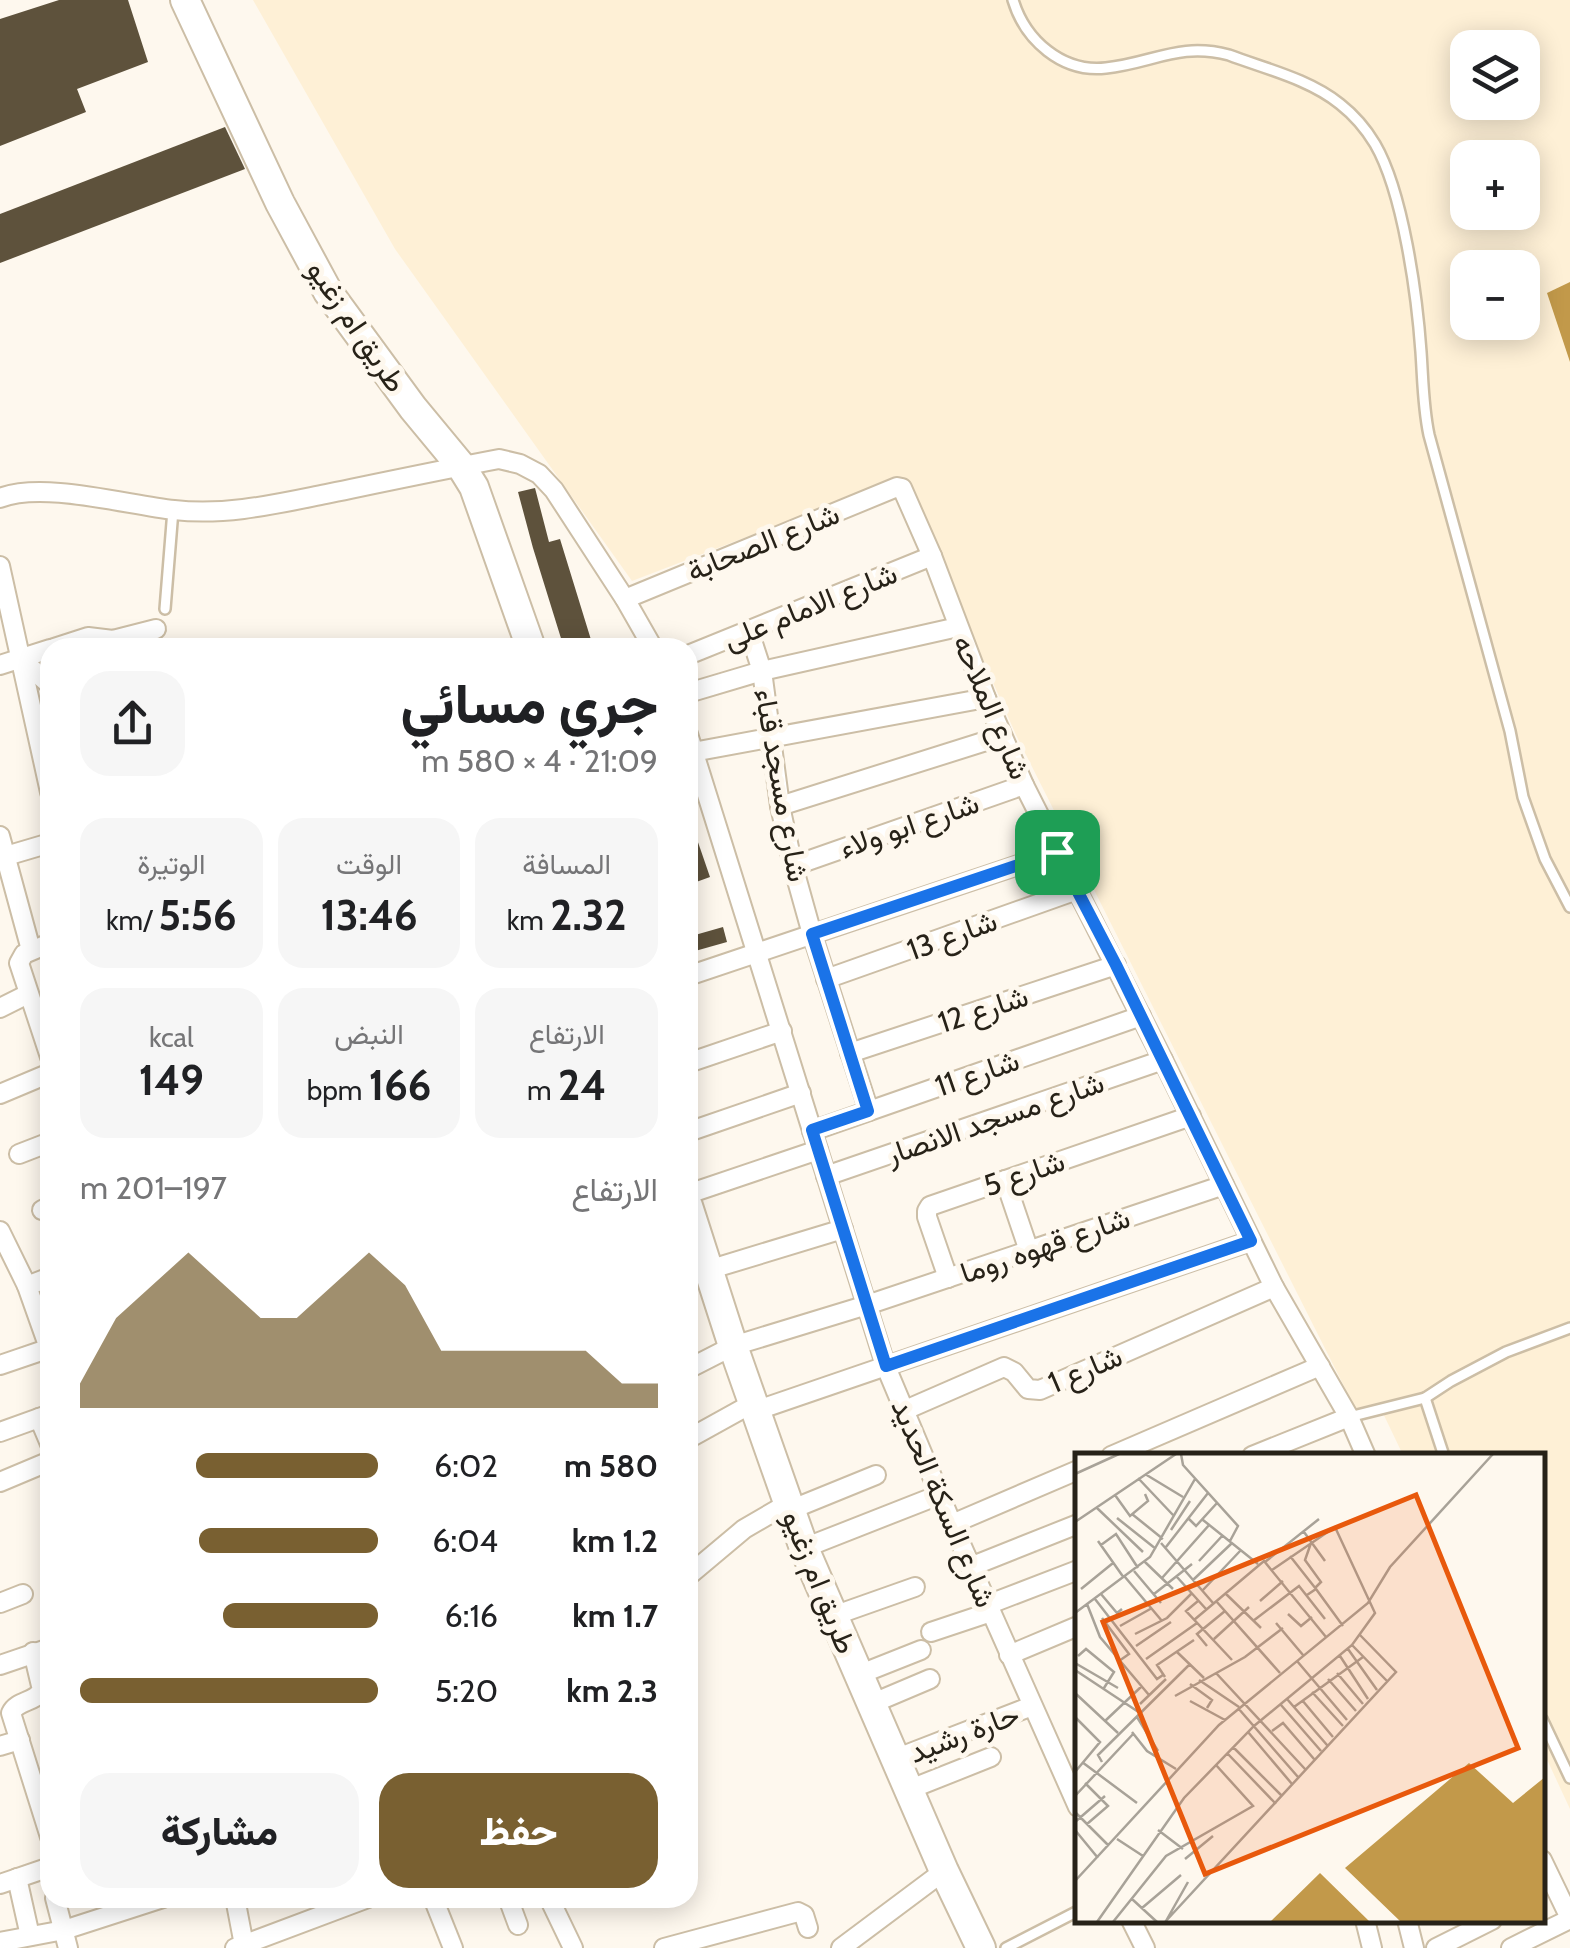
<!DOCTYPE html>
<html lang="ar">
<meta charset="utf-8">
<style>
:root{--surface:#fff;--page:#f6f6f6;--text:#202124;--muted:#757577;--accent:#796031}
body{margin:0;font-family:Cabin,Vazirmatn,sans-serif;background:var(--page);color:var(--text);direction:rtl;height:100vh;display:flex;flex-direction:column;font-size:38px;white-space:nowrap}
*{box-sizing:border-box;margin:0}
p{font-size:32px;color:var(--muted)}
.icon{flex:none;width:55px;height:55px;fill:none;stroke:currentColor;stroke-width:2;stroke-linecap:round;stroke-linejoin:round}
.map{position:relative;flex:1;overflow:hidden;direction:ltr}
.drawer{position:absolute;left:40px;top:638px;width:658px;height:1270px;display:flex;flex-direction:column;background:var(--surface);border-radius:30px;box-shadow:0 5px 25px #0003;direction:rtl}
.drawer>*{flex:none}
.buttons{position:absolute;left:1450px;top:30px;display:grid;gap:20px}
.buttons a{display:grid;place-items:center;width:90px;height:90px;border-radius:20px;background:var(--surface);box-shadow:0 5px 25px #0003;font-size:50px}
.pin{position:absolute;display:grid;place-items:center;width:85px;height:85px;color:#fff;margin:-42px;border-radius:20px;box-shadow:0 5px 15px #0006}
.round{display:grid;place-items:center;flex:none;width:105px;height:105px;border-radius:30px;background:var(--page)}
.headline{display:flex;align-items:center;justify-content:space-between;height:170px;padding:0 40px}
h1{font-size:55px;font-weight:800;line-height:75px}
.figures{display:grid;grid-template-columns:repeat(3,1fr);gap:15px;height:170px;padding:10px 40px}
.figures div{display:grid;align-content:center;border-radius:25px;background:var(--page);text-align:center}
.figures b{font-size:42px;font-weight:800}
.figures small{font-size:28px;font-weight:400}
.figures p{font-size:28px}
.chart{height:280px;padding:20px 40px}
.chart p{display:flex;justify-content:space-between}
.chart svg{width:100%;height:180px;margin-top:10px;fill:var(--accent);opacity:.7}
.primary-button{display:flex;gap:20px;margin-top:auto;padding:20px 40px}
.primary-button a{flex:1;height:115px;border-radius:30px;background:var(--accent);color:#fff;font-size:40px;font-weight:800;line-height:115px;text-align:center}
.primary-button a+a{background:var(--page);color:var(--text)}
ul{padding:0 40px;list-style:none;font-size:32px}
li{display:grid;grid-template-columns:160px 120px 1fr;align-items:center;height:75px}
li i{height:25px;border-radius:12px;background:var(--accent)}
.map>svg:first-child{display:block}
.built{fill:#fef0d6;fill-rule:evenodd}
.water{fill:#c2994a}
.building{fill:#5e523c}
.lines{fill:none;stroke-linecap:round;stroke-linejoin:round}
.lane-casing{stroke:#ccbea6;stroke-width:14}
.street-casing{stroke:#ccbea6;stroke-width:22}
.primary-casing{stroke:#ccbea6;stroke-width:32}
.lane{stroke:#fff;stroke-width:9}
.street{stroke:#fff;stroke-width:18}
.primary{stroke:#fff;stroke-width:28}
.route-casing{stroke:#fff;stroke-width:20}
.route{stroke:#1a73e8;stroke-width:12}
.labels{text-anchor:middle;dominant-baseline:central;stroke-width:10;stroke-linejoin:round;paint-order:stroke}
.street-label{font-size:30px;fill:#272218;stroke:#fef8ee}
.inset-road{fill:none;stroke:#a8a298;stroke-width:2.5}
.view{fill:#e8590c;fill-opacity:0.15;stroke:#e8590c;stroke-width:5}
.inset-edge{fill:none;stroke:#272218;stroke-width:5}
</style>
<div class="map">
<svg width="1570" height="1948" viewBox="0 0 1570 1948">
<rect width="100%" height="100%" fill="#fef8ee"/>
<path class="built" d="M253,0H1570V1809L1543,1751L1542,1456L1403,1455L1380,1407L1358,1414L1016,735L903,477L632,581L395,249ZM1468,48H1522V102H1468ZM1468,158H1522V212H1468ZM1468,268H1522V322H1468Z"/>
<path class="water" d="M1570,282V362L1547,293Z"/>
<g class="building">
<path d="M59,0H128L148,62L77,89L86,112L0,146V19Z"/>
<path d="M225,127L245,169L0,263V214Z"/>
<path d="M535,488L549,542L560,539L592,643L577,648H564L533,548L518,492Z"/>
<path d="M688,819H690L710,877L688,885Z"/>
<path d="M723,927L727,942L688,953V937Z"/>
</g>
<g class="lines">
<g class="lane-casing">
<g id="lane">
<path d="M1013,0C1025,40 1062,73 1106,68C1153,63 1179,42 1229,55C1266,69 1309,79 1340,104C1354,115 1366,129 1375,144C1403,192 1417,295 1421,352C1423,380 1423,407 1429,435L1510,731L1523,797L1545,859L1570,907"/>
<path d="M165,609L173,510"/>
<path d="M1425,1398L1444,1456"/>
<path d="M1349,1417L1425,1398L1451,1381L1506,1352L1570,1328"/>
<path d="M1542,1719L1570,1778"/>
<path d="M1006,1948L1078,1911"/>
</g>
</g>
<g class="street-casing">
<g id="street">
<path d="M0,498C43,481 127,505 174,510C226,516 276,504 326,494C384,482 441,470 499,459L520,464L539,474L554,490L625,599L653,648"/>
<path d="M0,566L50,792"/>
<path d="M625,599L897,487L902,488L932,556L986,698L1024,785L1163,1060L1274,1287L1349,1417L1366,1456"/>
<path d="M749,631L762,671L780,806L793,866L812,934L869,1111"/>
<path d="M54,648L88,637L113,640L156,629"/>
<path d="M688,655L932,556"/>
<path d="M21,659L50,685"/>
<path d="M0,665L50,649"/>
<path d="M688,693L762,671L958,627"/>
<path d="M688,734L886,1367L952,1524L1078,1807"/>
<path d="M693,752L986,698"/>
<path d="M780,806L1002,736"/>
<path d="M0,836L31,950"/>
<path d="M6,856L50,843"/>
<path d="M793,866L1024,785"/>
<path d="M50,943L24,954L19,963L50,1057"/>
<path d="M688,976L1057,852"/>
<path d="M826,979L1077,890"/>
<path d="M0,1008L28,994"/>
<path d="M850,1053L1116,965"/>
<path d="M688,1063L782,1031"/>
<path d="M0,1094L50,1073"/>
<path d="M812,1131L1141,1016"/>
<path d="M688,1132L801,1093"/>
<path d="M19,1154L50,1142"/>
<path d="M826,1176L1163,1060"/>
<path d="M1005,1180L1029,1251"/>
<path d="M688,1194L818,1150"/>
<path d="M42,1210L50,1206"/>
<path d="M0,1231L27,1286L49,1348"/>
<path d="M708,1270L843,1229"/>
<path d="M948,1278L927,1217V1211L930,1206L1191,1116"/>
<path d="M27,1286L50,1277"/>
<path d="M0,1365L50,1348"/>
<path d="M688,1369L733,1346L867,1305L1224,1185"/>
<path d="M755,1411L1251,1241"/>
<path d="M903,1411L1004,1367L1014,1372L1028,1389L1040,1390L1274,1287"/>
<path d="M39,1418L50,1444"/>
<path d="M0,1432L50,1414"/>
<path d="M688,1439L753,1403"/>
<path d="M1111,1456L1320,1366"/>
<path d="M1252,1456L1349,1417"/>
<path d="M0,1482L50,1461"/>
<path d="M790,1510L876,1475"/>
<path d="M952,1524L1078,1470"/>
<path d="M804,1548L939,1495"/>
<path d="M970,1567L1078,1524"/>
<path d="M688,1576L744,1529L787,1504"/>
<path d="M0,1603L23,1594"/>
<path d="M987,1605L1078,1570"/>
<path d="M833,1616L915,1587"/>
<path d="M931,1632L991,1612"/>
<path d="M33,1652L42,1690C35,1703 17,1700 11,1713L50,1837"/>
<path d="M1009,1655L1078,1626"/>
<path d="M0,1665L50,1648"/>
<path d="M858,1675L921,1650"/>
<path d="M871,1704L930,1679"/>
<path d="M0,1746L20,1740"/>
<path d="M895,1759L1032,1706"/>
<path d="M908,1790L991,1757"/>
<path d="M1542,1860L1570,1918"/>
<path d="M17,1878L30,1936"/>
<path d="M0,1884L50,1867"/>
<path d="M55,1898L68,1948"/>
<path d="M235,1898L244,1945"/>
<path d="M433,1898L453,1948"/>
<path d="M508,1898L518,1925"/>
<path d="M549,1898L573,1948"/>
<path d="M1131,1920L1145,1948"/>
<path d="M1365,1920L1372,1948"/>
<path d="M1407,1920L1414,1948"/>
<path d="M0,1942L64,1930L163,1898"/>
<path d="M235,1948L368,1898"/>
<path d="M664,1948L798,1912L804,1915L808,1928"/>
<path d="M841,1948L944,1871"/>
<path d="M1436,1948L1492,1920"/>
<path d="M1511,1948L1570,1919"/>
</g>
</g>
<g class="primary-casing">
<g id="primary">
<path d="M185,0L280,203L328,292L413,408L461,466L474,487L531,648"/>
<path d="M688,1206L733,1346L804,1548L944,1871L981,1948"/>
</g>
</g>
<use href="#lane" class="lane"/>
<use href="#street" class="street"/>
<use href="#primary" class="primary"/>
</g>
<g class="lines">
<g class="route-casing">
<path id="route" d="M1057,852L1116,965L1251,1241L886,1366L812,1130L868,1111L812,934Z"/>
</g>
<use href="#route" class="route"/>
</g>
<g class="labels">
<g class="street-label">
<text transform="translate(357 326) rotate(56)">طريق ام زغيو</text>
<text transform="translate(763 542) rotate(-22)">شارع الصحابة</text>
<text transform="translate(810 606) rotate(-22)">شارع الامام على</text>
<text transform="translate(992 707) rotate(67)">شارع الملاحه</text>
<text transform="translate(782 785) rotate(80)">شارع مسجد قباء</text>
<text transform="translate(909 825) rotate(-19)">شارع ابو ولاء</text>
<text transform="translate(952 935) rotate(-20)">شارع 13</text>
<text transform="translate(983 1009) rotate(-18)">شارع 12</text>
<text transform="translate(977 1073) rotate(-19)">شارع 11</text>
<text transform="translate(995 1118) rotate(-19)">شارع مسجد الانصار</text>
<text transform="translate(1024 1173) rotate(-19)">شارع 5</text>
<text transform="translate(1045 1245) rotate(-19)">شارع قهوه روما</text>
<text transform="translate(1085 1369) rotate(-23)">شارع 1</text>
<text transform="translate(944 1503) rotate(67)">شارع السكة الحديد</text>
<text transform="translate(820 1582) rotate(68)">طريق ام زغيو</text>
<text transform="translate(964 1733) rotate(-21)">حارة رشيد</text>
</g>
</g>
<g transform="translate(1075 1453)">
<rect width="470" height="470" fill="#fef8ee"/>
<path d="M394,310L438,350L470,324V469H326L270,415ZM245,420L295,469H195Z" fill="#c2994a"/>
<path class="inset-road" d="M106,1L108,12L163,73L155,88M0,21L44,1M70,21L108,44M63,25L98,62M40,42L55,63L73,48L70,41M22,55L68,99M57,61L88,86M42,65L81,96M114,66L121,73L142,50M128,67L183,111M0,69L101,1M96,77L115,48M229,79L250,108M23,88L49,125M86,90L138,150M236,90L230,107L246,129L240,135M26,92L41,81L63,115M91,94L133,40M215,103L241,136M124,108L148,82M70,109L98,136M190,109L244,66M59,118L86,150M50,124L87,168M102,124L131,156M87,125L135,71M118,127L157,90M6,136L38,110M127,138L166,97M150,140L186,175M26,141L42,160L47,156M79,141L117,111M232,142L241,136L268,173M20,146L82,226L88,222M123,148L111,158L157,207M141,148L205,220M185,148L208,128M12,151L25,184L74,242M0,160L75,104L120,26M213,161L226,173L237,164M27,165L54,201L44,208M119,167L189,108L251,184M178,168L224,133L250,166M201,170L228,202M45,173L77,155M60,181L92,165L116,141M139,186L174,154M277,192L312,228M61,193L96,169M132,193L122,181L150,158M273,196L302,237M102,199L129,225M3,203L11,196L39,219L29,235M265,203L293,246M71,206L122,170M222,208L272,267M0,210L43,235M0,217L65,260M141,220L230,316M262,220L288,251M90,224L82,212L119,187M253,226L281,258M124,227L164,254M115,231L137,247L132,255M237,239L268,273M0,240L43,280M100,243L170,204L208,175M212,246L252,292M227,247L258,284M115,248L150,267M65,251L91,226M206,252L246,298M219,254L288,204M163,255L223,324M0,264L25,289L0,319M62,264L83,298M30,268L67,233M197,278L208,270L239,306M57,279L72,298L101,316M173,279L217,331M158,294L207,343M152,300L201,351M7,309L62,350M27,309L23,302L115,211M10,330L33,353L12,371M0,343L59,280M0,359L34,393M0,369L30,343M0,377L23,405M83,377L108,396M42,386L68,403M110,406L138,383M0,428L144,272L293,150L315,114L418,1M57,446L82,469M67,455L106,422M91,468L113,429M22,469L109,345L179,273L277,192L300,160L260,74L197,117M38,469L91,403L178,353L141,312M90,469L321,219L285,182"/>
<path class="view" d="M341,42L443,295L130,421L28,169Z"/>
<rect width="470" height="470" class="inset-edge"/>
</g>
</svg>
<div class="buttons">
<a><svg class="icon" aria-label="layers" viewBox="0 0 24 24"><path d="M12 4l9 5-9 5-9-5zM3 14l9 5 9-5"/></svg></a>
<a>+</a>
<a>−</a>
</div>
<div class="pin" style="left:1057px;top:852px;background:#1e9e55"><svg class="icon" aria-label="arrive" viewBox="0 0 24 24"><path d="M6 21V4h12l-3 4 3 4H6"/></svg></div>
<section class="drawer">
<div class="headline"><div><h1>جري مسائي</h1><p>21:09 · 4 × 580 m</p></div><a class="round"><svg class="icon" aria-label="share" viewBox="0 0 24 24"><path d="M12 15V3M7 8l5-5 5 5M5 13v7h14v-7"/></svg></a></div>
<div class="figures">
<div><p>المسافة</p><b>2.32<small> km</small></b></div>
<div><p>الوقت</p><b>13:46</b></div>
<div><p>الوتيرة</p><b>5:56<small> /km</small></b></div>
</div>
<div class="figures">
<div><p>الارتفاع</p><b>24<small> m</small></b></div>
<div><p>النبض</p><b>166<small> bpm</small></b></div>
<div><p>kcal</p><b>149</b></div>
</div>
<div class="chart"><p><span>الارتفاع</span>197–201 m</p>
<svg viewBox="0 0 160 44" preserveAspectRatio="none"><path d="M0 44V38L10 22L20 14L30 6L40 14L50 22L60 22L70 14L80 6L90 14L100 30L110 30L120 30L130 30L140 30L150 38L160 38V44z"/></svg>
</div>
<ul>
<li><b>580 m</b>6:02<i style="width:61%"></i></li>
<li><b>1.2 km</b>6:04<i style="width:60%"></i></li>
<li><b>1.7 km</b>6:16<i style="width:52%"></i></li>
<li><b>2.3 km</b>5:20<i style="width:100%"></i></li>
</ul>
<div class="primary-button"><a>حفظ</a><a>مشاركة</a></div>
</section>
</div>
